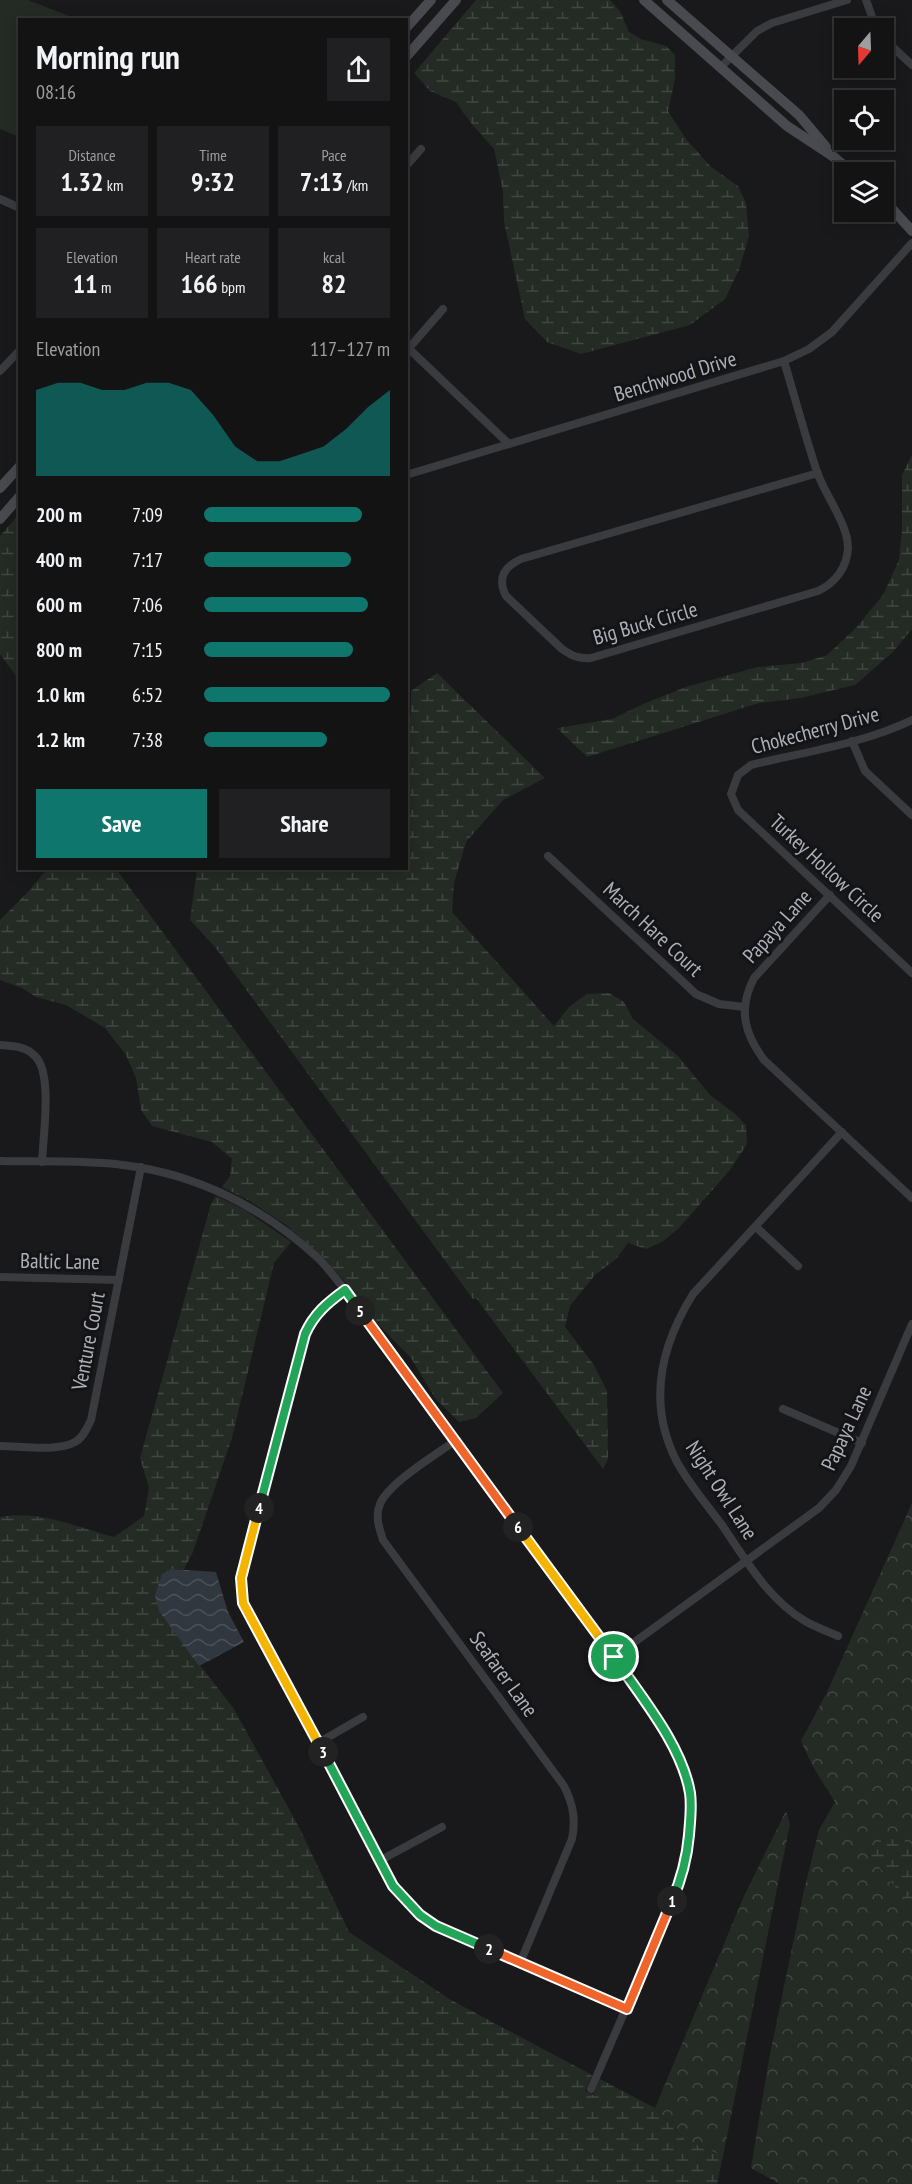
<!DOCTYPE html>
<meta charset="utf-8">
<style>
:root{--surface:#131314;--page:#202022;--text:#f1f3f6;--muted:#9d9ea0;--line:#323234;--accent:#0f766e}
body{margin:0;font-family:"PT Sans Narrow",sans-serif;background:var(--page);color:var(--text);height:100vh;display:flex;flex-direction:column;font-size:22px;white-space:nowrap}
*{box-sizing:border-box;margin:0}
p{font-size:20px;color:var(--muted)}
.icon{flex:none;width:33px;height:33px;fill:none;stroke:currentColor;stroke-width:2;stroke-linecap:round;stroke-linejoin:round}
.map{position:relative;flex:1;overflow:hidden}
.sheet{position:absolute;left:18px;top:18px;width:390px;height:852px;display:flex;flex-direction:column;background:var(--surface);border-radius:0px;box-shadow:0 3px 15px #0003,0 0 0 2px var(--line)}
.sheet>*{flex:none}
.needle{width:39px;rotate:199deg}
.fabs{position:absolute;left:834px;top:18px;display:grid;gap:12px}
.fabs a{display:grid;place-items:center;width:60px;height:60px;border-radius:0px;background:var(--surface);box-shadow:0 3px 15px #0003,0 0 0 2px var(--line);font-size:30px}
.pin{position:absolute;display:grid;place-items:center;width:51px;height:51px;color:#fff;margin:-26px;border:3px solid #fff;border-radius:50%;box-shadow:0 2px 6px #0007}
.km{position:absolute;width:30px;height:30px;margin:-15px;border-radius:50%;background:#222;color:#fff;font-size:16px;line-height:30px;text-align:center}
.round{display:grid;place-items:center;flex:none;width:63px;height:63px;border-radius:0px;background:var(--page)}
.headline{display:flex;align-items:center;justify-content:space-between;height:102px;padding:0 18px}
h1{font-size:33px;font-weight:800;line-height:45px}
.stats{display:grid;grid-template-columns:repeat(3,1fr);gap:9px;height:102px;padding:6px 18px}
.stats div{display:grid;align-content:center;border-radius:0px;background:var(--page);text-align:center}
.stats b{font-size:26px;font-weight:800}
.stats small{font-size:16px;font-weight:400}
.stats p{font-size:16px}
.chart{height:168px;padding:12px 18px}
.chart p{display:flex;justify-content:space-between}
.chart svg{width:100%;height:108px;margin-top:6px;fill:var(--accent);opacity:.7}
.cta{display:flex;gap:12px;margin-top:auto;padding:12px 18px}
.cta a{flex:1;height:69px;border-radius:0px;background:var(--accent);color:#fff;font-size:24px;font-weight:800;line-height:69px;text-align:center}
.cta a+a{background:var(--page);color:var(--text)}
ul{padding:0 18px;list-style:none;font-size:20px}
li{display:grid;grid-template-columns:96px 72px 1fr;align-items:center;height:45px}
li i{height:15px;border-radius:8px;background:var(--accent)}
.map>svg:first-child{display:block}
.green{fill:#232b24}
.forest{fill:url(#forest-crowns)}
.wetland{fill:url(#wetland-marsh)}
.water{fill:url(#water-waves)}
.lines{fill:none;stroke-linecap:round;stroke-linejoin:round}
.street{stroke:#3a3b3f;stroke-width:8}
.secondary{stroke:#484a4f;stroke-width:10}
.split-1-casing{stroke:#fff;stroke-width:12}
.split-2-casing{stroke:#fff;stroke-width:12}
.split-3-casing{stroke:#fff;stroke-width:12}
.split-4-casing{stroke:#fff;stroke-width:12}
.split-5-casing{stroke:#fff;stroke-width:12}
.split-6-casing{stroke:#fff;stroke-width:12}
.split-7-casing{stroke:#fff;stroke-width:12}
.split-1{stroke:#22a559;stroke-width:8}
.split-2{stroke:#f0652b;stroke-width:8}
.split-3{stroke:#22a559;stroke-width:8}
.split-4{stroke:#f5b400;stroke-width:8}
.split-5{stroke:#22a559;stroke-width:8}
.split-6{stroke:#f0652b;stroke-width:8}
.split-7{stroke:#f5b400;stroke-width:8}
.labels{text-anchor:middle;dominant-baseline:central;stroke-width:6;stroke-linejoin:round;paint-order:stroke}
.street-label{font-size:21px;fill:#acb0b9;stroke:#141416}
</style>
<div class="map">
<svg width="912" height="2184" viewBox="0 0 912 2184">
<defs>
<pattern id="forest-crowns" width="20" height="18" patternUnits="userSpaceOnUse" patternTransform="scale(1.5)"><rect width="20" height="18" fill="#232b24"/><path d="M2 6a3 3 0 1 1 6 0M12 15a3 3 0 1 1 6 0" fill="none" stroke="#404742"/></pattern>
<pattern id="wetland-marsh" width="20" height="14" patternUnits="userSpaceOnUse" patternTransform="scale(1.5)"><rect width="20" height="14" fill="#232b24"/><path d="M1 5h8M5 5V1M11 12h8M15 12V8" fill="none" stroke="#404742"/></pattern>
<pattern id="water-waves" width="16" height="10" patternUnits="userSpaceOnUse" patternTransform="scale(1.5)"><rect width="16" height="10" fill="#30373e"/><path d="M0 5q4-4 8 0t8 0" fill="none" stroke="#4b5158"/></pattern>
</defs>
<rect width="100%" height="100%" fill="#19191b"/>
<path class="green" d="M0,0H28L77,19L20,20L19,137L0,129Z"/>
<g class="forest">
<path d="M912,1503V1844L889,1837L867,1851L912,1909V2184H780L751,2168L769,2059L804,1890L819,1830L835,1802L812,1765L801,1741L828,1690Z"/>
<path d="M786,1811L790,1824L723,2156L684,2139L655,2108L744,1896Z"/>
</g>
<g class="wetland">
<path d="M476,0H610L620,11L629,32L641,39L666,46L675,55V79L668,111L686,139L711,167L738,186L746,203L749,236L739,270L725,299L690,325L581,354L547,342L525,319L504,222L503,192L494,149L471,123L456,102L430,91L414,73Z"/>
<path d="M912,455V629L892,653L855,685L800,698L759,703L587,757L557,728L612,719L643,704L686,687L757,667L802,663L827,655L855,629L883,595L899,560L902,529V475Z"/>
<path d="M19,514V680L0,654V536Z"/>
<path d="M437,673L545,778L503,800L466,842L454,883L452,912L554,1026L569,1007L587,994L609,993L624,1002L633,1019L678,1056L710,1095L734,1113L746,1125L747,1144L730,1170L679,1228L662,1242L646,1249L628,1243L616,1259L595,1275L570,1306L565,1327L594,1365L607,1391L608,1459L603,1469L476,1298L473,1299L215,947L190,920L197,869L406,868V720L411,713V691Z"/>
<path d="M47,869H116L503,1393L476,1418L459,1422L435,1398L411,1358L370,1316L346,1283L322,1256L286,1225L250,1201L222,1187L230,1176L232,1159L212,1142L152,1126L141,1110L136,1078L126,1055L105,1028L66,1005L36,997L22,988L0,980V920L28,892Z"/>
<path d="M216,1196L245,1210L291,1242L274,1263L232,1438L193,1552L184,1569H172L183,1643L234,1709L300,1829L349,1932L451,2000L592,2075L585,2091L593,2095L600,2079L655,2108L684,2139L723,2156L717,2184H0V1517C39,1510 77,1527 114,1537L144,1516L149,1488L140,1458L211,1204Z"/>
<path d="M889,1837L912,1844V1909L867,1851Z"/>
</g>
<path class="water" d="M172,1569L216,1572L228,1612L244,1642L199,1666L159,1611L155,1595L162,1574Z"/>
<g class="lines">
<g class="street">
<path d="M866,0L876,28"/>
<path d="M884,39L912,65"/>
<path d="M721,67L757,31L772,23L847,0"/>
<path d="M406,166L421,149"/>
<path d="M0,199L20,208"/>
<path d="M406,346L509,444"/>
<path d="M409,348L443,309"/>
<path d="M784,361C795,398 805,435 817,472C825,495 848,524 848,548C847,568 835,583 818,591L591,658C579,659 572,656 562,649L506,596C497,578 504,567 521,559L818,473"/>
<path d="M0,371L20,350"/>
<path d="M406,475L784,361L809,349L832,332L912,243"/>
<path d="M912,720C862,744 804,752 751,765L738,775L731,794L738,810L912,973"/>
<path d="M852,741L865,771L912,815"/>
<path d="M548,856L696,994L719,1004L744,1007"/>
<path d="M830,895L754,978C738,1009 744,1033 764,1060L912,1198"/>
<path d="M0,1045C13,1046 26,1046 35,1056C53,1073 43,1137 42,1162"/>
<path d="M0,1161C41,1162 83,1160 123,1165C197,1174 264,1208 318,1258C328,1268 336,1279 345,1290L614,1657L665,1732L678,1757L690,1793L691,1813L688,1844L679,1886L591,2089"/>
<path d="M756,1227L798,1266"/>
<path d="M0,1277L119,1280"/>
<path d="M345,1290C327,1303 314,1314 305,1334L241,1578L243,1603L379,1861L393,1886L408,1904L436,1926L627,2009"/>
<path d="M783,1409L862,1443"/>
<path d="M455,1441C435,1455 389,1483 380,1504C375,1516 379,1528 383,1540L564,1786C573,1804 576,1819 572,1839L520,1963"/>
<path d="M0,1446C21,1446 57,1452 75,1442C83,1438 87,1428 91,1420L141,1167"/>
<path d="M838,1636C827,1631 815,1627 805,1621C768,1599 745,1559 722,1525C707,1505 689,1484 677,1462C647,1404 660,1347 693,1294L842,1132"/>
<path d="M614,1657L819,1508L836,1490L851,1466L912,1324"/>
<path d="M318,1743L363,1717"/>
<path d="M379,1861L442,1827"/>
</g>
<g class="secondary">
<path d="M644,0L787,126L834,157L852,172"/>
<path d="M667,0L799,115L826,147"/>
<path d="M406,28L431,0"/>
<path d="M406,57L456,0"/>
<path d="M884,200L912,231"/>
<path d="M0,488L20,466"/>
<path d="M0,519L20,496"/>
</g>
</g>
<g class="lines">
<g class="split-1-casing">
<path id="split-1" d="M614,1657C641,1697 682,1745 690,1793C692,1807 690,1821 689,1835C687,1858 681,1880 672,1901"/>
</g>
<g class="split-2-casing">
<path id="split-2" d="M489,1949L627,2009L672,1901"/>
</g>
<g class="split-3-casing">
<path id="split-3" d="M323,1752L393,1886L420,1915L436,1926L489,1949"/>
</g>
<g class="split-4-casing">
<path id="split-4" d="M259,1508L241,1578L243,1603L323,1752"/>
</g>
<g class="split-5-casing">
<path id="split-5" d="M259,1508L305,1334C314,1314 327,1303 345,1290L360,1311"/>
</g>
<g class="split-6-casing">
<path id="split-6" d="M360,1311L518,1527"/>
</g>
<g class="split-7-casing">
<path id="split-7" d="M518,1527L614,1657"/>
</g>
<use href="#split-1" class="split-1"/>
<use href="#split-2" class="split-2"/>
<use href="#split-3" class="split-3"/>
<use href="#split-4" class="split-4"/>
<use href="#split-5" class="split-5"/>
<use href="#split-6" class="split-6"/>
<use href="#split-7" class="split-7"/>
</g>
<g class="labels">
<g class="street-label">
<text transform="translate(675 376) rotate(-17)">Benchwood Drive</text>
<text transform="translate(645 623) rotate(-16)">Big Buck Circle</text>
<text transform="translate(815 730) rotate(-15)">Chokecherry Drive</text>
<text transform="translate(827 868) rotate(43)">Turkey Hollow Circle</text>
<text transform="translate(777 926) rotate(-48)">Papaya Lane</text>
<text transform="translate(653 929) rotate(43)">March Hare Court</text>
<text transform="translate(60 1261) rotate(1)">Baltic Lane</text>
<text transform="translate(88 1341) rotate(-79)">Venture Court</text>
<text transform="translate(846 1428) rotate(-65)">Papaya Lane</text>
<text transform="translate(722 1490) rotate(57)">Night Owl Lane</text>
<text transform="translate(504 1674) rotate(54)">Seafarer Lane</text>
</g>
</g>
</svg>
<div class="fabs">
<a><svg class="needle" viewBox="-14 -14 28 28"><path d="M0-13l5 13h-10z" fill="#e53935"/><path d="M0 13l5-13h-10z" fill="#9d9ea0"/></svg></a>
<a><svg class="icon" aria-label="locate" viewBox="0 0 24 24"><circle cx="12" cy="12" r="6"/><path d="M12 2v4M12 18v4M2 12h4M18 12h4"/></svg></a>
<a><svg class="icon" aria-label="layers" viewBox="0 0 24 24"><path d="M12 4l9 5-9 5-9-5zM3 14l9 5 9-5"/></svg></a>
</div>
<div class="pin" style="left:614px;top:1657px;background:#1e9e55"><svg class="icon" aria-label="arrive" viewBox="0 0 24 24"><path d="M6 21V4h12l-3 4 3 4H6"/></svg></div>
<b class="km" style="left:672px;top:1901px">1</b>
<b class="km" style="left:489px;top:1949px">2</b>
<b class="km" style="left:323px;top:1752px">3</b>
<b class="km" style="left:259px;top:1508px">4</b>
<b class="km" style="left:360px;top:1311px">5</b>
<b class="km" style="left:518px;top:1527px">6</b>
<section class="sheet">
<div class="headline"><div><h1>Morning run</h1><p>08:16</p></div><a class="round"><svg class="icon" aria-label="share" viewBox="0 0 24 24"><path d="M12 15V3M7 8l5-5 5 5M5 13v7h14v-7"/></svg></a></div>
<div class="stats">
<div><p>Distance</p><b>1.32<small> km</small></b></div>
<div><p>Time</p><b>9:32</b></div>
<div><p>Pace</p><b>7:13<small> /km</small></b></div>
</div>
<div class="stats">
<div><p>Elevation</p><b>11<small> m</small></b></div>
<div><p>Heart rate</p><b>166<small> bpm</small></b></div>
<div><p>kcal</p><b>82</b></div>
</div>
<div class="chart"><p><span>Elevation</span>117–127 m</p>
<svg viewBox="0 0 160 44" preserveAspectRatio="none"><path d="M0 44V9L10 6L20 6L30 9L40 9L50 6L60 6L70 9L80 19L90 32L100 38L110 38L120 35L130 32L140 25L150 16L160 9V44z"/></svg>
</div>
<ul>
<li><b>200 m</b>7:09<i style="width:85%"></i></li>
<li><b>400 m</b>7:17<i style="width:79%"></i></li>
<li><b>600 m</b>7:06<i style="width:88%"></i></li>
<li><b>800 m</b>7:15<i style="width:80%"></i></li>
<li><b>1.0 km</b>6:52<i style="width:100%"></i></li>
<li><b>1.2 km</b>7:38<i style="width:66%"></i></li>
</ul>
<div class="cta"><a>Save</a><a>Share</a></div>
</section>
</div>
